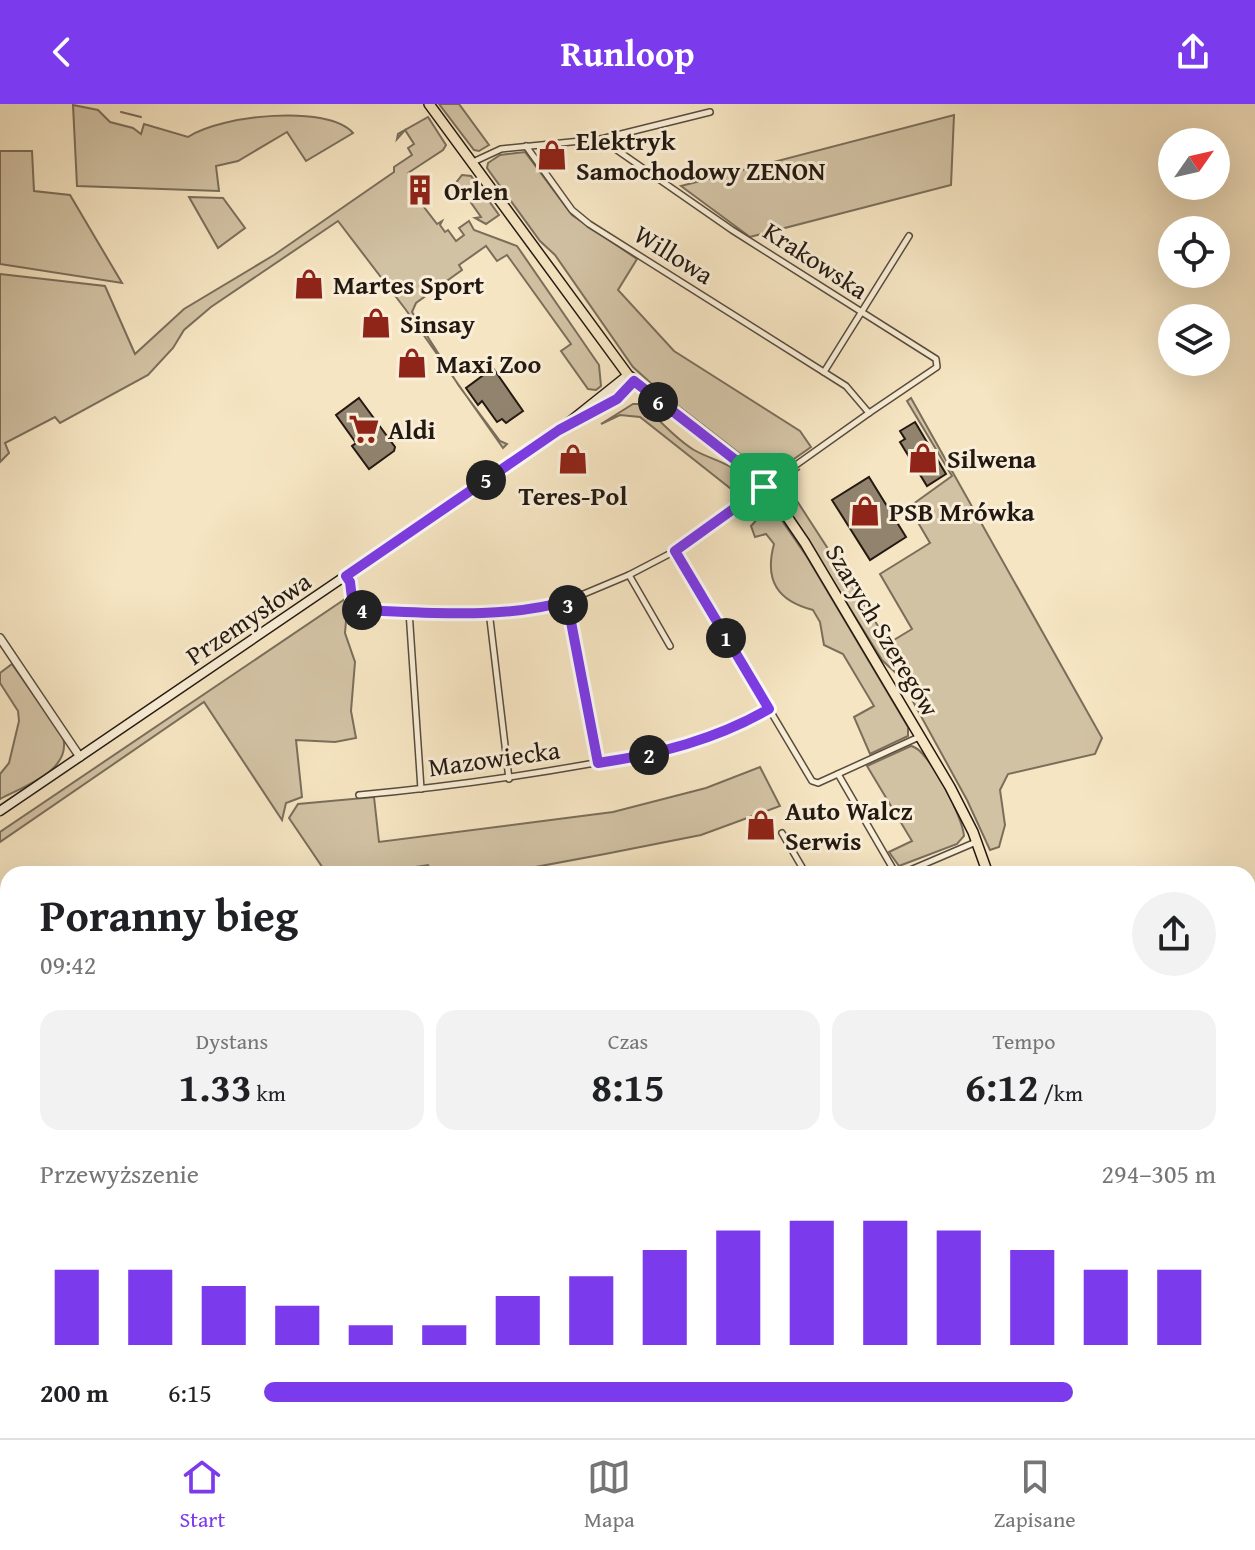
<!DOCTYPE html>
<html lang="pl">
<meta charset="utf-8">
<style>
:root{--surface:#fff;--page:#f2f2f2;--text:#202124;--muted:#757577;--line:#e0e0e0;--accent:#7c3aed}
body{margin:0;font-family:"Gentium Book Plus",serif;background:var(--page);color:var(--text);height:100vh;display:flex;flex-direction:column;font-size:30px;white-space:nowrap}
*{box-sizing:border-box;margin:0}
p{font-size:26px;color:var(--muted)}
.icon{flex:none;width:44px;height:44px;fill:none;stroke:currentColor;stroke-width:2;stroke-linecap:round;stroke-linejoin:round}
.map{position:relative;flex:1;overflow:hidden}
.panel{position:absolute;left:0px;top:762px;width:1256px;height:572px;display:flex;flex-direction:column;background:var(--surface);border-radius:24px 24px 0 0;box-shadow:0 8px 32px #0002}
.panel>*{flex:none}
.needle{width:52px;rotate:56deg}
.buttons{position:absolute;left:1158px;top:24px;display:grid;gap:16px}
.buttons a{display:grid;place-items:center;width:72px;height:72px;border-radius:50%;background:var(--surface);box-shadow:0 8px 32px #0002;font-size:40px}
.pin{position:absolute;display:grid;place-items:center;width:68px;height:68px;color:#fff;margin:-34px;border-radius:16px;box-shadow:0 4px 12px #0006}
.km{position:absolute;width:40px;height:40px;margin:-20px;border-radius:50%;background:#222;color:#fff;font-size:22px;line-height:40px;text-align:center}
.round{display:grid;place-items:center;flex:none;width:84px;height:84px;border-radius:42px;background:var(--page)}
.headline{display:flex;align-items:center;justify-content:space-between;height:136px;padding:0 40px}
h1{font-size:44px;font-weight:800;line-height:60px}
.stats{display:grid;grid-template-columns:repeat(3,1fr);gap:12px;height:136px;padding:8px 40px}
.stats div{display:grid;align-content:center;border-radius:20px;background:var(--page);text-align:center}
.stats b{font-size:40px;font-weight:800}
.stats small{font-size:22px;font-weight:400}
.stats p{font-size:22px}
.chart{height:224px;padding:16px 40px}
.chart p{display:flex;justify-content:space-between}
.chart svg{width:100%;height:144px;margin-top:8px;stroke:var(--accent);stroke-width:6}
ul{padding:0 40px;list-style:none;font-size:26px}
li{display:grid;grid-template-columns:128px 96px 1fr;align-items:center;height:60px}
li i{height:20px;border-radius:10px;background:var(--accent)}
header{display:flex;justify-content:space-between;align-items:center;height:104px;padding:0 40px;background:var(--accent);color:#fff;font-size:36px;font-weight:800}
.menu{display:flex;justify-content:space-around;align-items:center;height:112px;border-top:2px solid var(--line);background:var(--surface);font-size:22px;color:var(--muted)}
.menu a{display:grid;justify-items:center;gap:4px}
.menu .on{color:var(--accent)}
.map>svg:first-child{display:block}
.green{fill:#d2c2a4;stroke:#7a6e5b;stroke-width:2}
.lines{fill:none;stroke-linecap:round;stroke-linejoin:round}
.stream{stroke:#766a58;stroke-width:2}
.building{fill:#91836e;stroke:#231912;stroke-width:2}
.minor-casing{stroke:#584c3e;stroke-width:8}
.tertiary-casing{stroke:#584c3e;stroke-width:10}
.secondary-casing{stroke:#231912;stroke-width:11}
.primary-casing{stroke:#231912;stroke-width:12}
.minor{stroke:#f9eed7;stroke-width:5}
.tertiary{stroke:#f9eed7;stroke-width:7}
.secondary{stroke:#f9eed7;stroke-width:8}
.primary{stroke:#f6e5c2;stroke-width:9}
.route-casing{stroke:#fff;stroke-width:16}
.route{stroke:#7c3aed;stroke-width:10}
.labels{text-anchor:middle;dominant-baseline:central;stroke-width:6;stroke-linejoin:round;paint-order:stroke}
.poi-label{font-size:26px;font-weight:bold;fill:#231912;stroke:#f9eed7;text-anchor:start}
.street-label{font-size:26px;fill:#231912;stroke:#f9eed7}
</style>
<header><svg class="icon" aria-label="back" viewBox="0 0 24 24"><path d="M15 5l-7 7 7 7"/></svg>Runloop<svg class="icon" aria-label="share" viewBox="0 0 24 24"><path d="M12 15V3M7 8l5-5 5 5M5 13v7h14v-7"/></svg></header>
<div class="map">
<svg width="1255" height="1334" viewBox="0 0 1255 1334">
<rect width="100%" height="100%" fill="#f6e5c2"/>
<filter id="stains"><feTurbulence type="fractalNoise" baseFrequency=".0025" numOctaves="4"/><feColorMatrix values="0 0 0 0 .2 0 0 0 0 .09 0 0 0 0 .02 0 0 0 .5 -.17"/></filter>
<radialGradient id="worn" r=".72"><stop offset=".6" stop-color="#630" stop-opacity="0"/><stop offset="1" stop-color="#630" stop-opacity=".3"/></radialGradient>
<g class="green">
<path d="M439,0H459L489,41L479,47L474,46Z"/>
<path d="M73,1L98,6L110,18L133,24L141,30L144,20L188,33C221,11 328,0 353,29L306,57L287,28L238,57L216,62L219,87L77,82Z"/>
<path d="M954,11L951,81L750,133L681,82Z"/>
<path d="M428,13L446,41L443,46L408,69L414,80L412,83L428,99L424,103L437,120L442,117L440,121L445,128L448,126L456,137L464,131L459,124L469,117L474,126L517,142L599,261L601,282L596,286L588,285L561,247L571,240L507,151L497,157L486,142L459,161L462,166L416,199L412,208L459,282L500,337L507,340L503,344L406,206L338,117L211,203L184,226L173,244L148,271L60,319L55,313L5,339L9,349L0,358V170L105,182L135,250L184,205L274,151L394,68V63L412,51L408,44L414,40L405,26L397,35L398,30Z"/>
<path d="M0,47H32L34,87L70,91L122,179L0,160Z"/>
<path d="M525,48L572,111L637,155L618,186L674,247L800,327L811,343L774,369L766,370L664,291L633,263L555,151L540,137L487,64L488,59L500,51Z"/>
<path d="M462,71L471,72L499,111L486,120L475,114L481,113L469,96L461,95L455,80Z"/>
<path d="M189,93L223,94L245,124L218,144Z"/>
<path d="M911,294L1102,634L1095,650L1008,670L1000,686L1005,721L999,743L990,746L967,696L899,572L882,556L779,390L781,378L800,365L790,372L788,383L889,539L912,525L880,470L930,439L909,403L952,372L907,297Z"/>
<path d="M633,300H640C659,314 674,334 694,346C713,357 736,359 747,380L740,392L640,313L620,311L601,320Z"/>
<path d="M762,393L774,405L807,453L908,623V632L870,650L854,613L874,602L843,550L824,541L820,518L813,506C778,497 764,477 774,440L766,430L755,433L751,422L760,412L747,399Z"/>
<path d="M348,493L345,529L355,558L351,607L356,634L335,638L296,636L302,693L286,699L282,716L204,598L0,738V728Z"/>
<path d="M12,560L63,633C72,667 24,682 0,695V670L9,659L19,617L18,607L0,579V569Z"/>
<path d="M911,642C929,645 963,714 964,732L957,740L899,762L889,748L912,737L867,662Z"/>
<path d="M760,663L780,702L701,731L605,750L498,770H426L433,769L428,761L370,770H327L289,714L298,700L374,693L379,738L613,708L706,684Z"/>
<path d="M1255,1200V1314L1248,1304V1203Z"/>
<path d="M0,1294L8,1300V1326H42L53,1334H0Z"/>
<path d="M893,1326H1125L1128,1334H876Z"/>
</g>
<g class="lines">
<path class="stream" d="M121,8L141,13"/>
</g>
<g class="building">
<path d="M493,264L523,307L506,319L502,315L497,318L482,297L478,301L466,284Z"/>
<path d="M359,294L395,343L394,347L369,365L352,342L356,339L336,311Z"/>
<path d="M915,318L946,370L927,382L900,338L905,335L900,327Z"/>
<path d="M869,373L906,433L870,456L832,396Z"/>
<path d="M1143,1326H1187L1193,1334H1148Z"/>
</g>
<g class="lines">
<g class="minor-casing">
<g id="minor">
<path d="M526,42L572,106L589,120L846,282L869,309L937,263L936,255L732,126L601,35"/>
<path d="M473,58L501,45L601,35L710,8"/>
<path d="M824,268L909,132"/>
<path d="M675,447L812,677L818,679L919,633"/>
<path d="M629,471L670,542"/>
<path d="M346,472L353,502L358,506L489,507L545,503L567,497L629,471L675,447L869,309"/>
<path d="M567,497L598,659"/>
<path d="M409,507L421,685"/>
<path d="M489,507L509,675"/>
<path d="M838,670L896,770"/>
<path d="M359,691C438,684 516,673 595,659C662,647 709,639 769,605"/>
<path d="M782,729L806,770"/>
<path d="M901,770L976,738"/>
<path d="M0,872L8,878"/>
<path d="M0,1134L8,1124"/>
<path d="M0,1149L8,1155"/>
<path d="M420,1326L423,1334"/>
</g>
</g>
<g class="tertiary-casing">
<path id="tertiary" d="M0,534L80,653"/>
</g>
<g class="secondary-casing">
<g id="secondary">
<path d="M567,323L622,291L634,277"/>
<path d="M0,707L485,377L559,326L628,271"/>
</g>
</g>
<g class="primary-casing">
<g id="primary">
<path d="M429,0L628,271L743,362L777,398L805,439L950,683L973,728L988,770"/>
<path d="M1236,1326L1241,1334"/>
</g>
</g>
<use href="#minor" class="minor"/>
<use href="#tertiary" class="tertiary"/>
<use href="#secondary" class="secondary"/>
<use href="#primary" class="primary"/>
</g>
<g class="lines">
<g class="route-casing">
<path id="route" d="M634,277L743,362L764,383L675,447L769,605C715,636 659,650 598,659L567,497C501,516 426,508 358,506L353,502L350,478L346,472L559,326L617,295Z"/>
</g>
<use href="#route" class="route"/>
</g>
<defs>
<g id="shop-bare" transform="scale(2.4)"><path d="M-5-2.5h2.3a2.7 3.5 0 0 1 5.4 0H5L5.5 6h-11ZM-1.5-2.5h3a1.5 2.3 0 0 0-3 0Z" fill="#8f2418" stroke="#f9eed7" stroke-width="2.5" paint-order="stroke"/></g>
<g id="building-bare" transform="scale(2.4)"><path d="M-4-6H4V6H1V3H-1V6H-4ZM-2.5-4.3h1.7v1.8h-1.7ZM.8-4.3h1.7v1.8H.8ZM-2.5-1h1.7V.8h-1.7ZM.8-1h1.7V.8H.8Z" fill="#8f2418" stroke="#f9eed7" stroke-width="2.5" paint-order="stroke"/></g>
<g id="supermarket-bare" transform="scale(2.4)"><path d="M-6-5.5h2.5l.6 2H6L4.5 2H-2.5L-4.4-4H-6ZM-1.5 3.2a1.3 1.3 0 1 0 .1 0ZM3 3.2a1.3 1.3 0 1 0 .1 0Z" fill="#8f2418" stroke="#f9eed7" stroke-width="2.5" paint-order="stroke"/></g>
</defs>
<g fill-rule="evenodd">
<use href="#shop-bare" x="552" y="51"/>
<use href="#building-bare" x="420" y="86"/>
<use href="#shop-bare" x="309" y="180"/>
<use href="#shop-bare" x="376" y="219"/>
<use href="#shop-bare" x="412" y="259"/>
<use href="#supermarket-bare" x="364" y="325"/>
<use href="#shop-bare" x="923" y="354"/>
<use href="#shop-bare" x="573" y="355"/>
<use href="#shop-bare" x="865" y="407"/>
<use href="#shop-bare" x="761" y="721"/>
</g>
<g class="labels">
<g class="poi-label">
<text x="576" y="36">Elektryk<tspan x="576" dy="30">Samochodowy ZENON</tspan></text>
<text x="444" y="86">Orlen</text>
<text x="333" y="180">Martes Sport</text>
<text x="400" y="219">Sinsay</text>
<text x="436" y="259">Maxi Zoo</text>
<text x="388" y="325">Aldi</text>
<text x="947" y="354">Silwena</text>
<text x="573" y="391" text-anchor="middle">Teres-Pol</text>
<text x="889" y="407">PSB Mrówka</text>
<text x="785" y="706">Auto Walcz<tspan x="785" dy="30">Serwis</tspan></text>
</g>
<g class="street-label">
<text transform="translate(674 150) rotate(32)">Willowa</text>
<text transform="translate(816 156) rotate(33)">Krakowska</text>
<text transform="translate(248 514) rotate(-34)">Przemysłowa</text>
<text transform="translate(883 526) rotate(59)">Szarych Szeregów</text>
<text transform="translate(494 654) rotate(-8)">Mazowiecka</text>
</g>
</g>
<rect width="100%" height="100%" filter="url(#stains)"/>
<rect width="100%" height="100%" fill="url(#worn)"/>
</svg>
<div class="buttons">
<a><svg class="needle" viewBox="-14 -14 28 28"><path d="M0-13l5 13h-10z" fill="#e53935"/><path d="M0 13l5-13h-10z" fill="#757577"/></svg></a>
<a><svg class="icon" aria-label="locate" viewBox="0 0 24 24"><circle cx="12" cy="12" r="6"/><path d="M12 2v4M12 18v4M2 12h4M18 12h4"/></svg></a>
<a><svg class="icon" aria-label="layers" viewBox="0 0 24 24"><path d="M12 4l9 5-9 5-9-5zM3 14l9 5 9-5"/></svg></a>
</div>
<div class="pin" style="left:764px;top:383px;background:#1e9e55"><svg class="icon" aria-label="arrive" viewBox="0 0 24 24"><path d="M6 21V4h12l-3 4 3 4H6"/></svg></div>
<b class="km" style="left:726px;top:534px">1</b>
<b class="km" style="left:649px;top:651px">2</b>
<b class="km" style="left:568px;top:501px">3</b>
<b class="km" style="left:362px;top:506px">4</b>
<b class="km" style="left:486px;top:376px">5</b>
<b class="km" style="left:658px;top:298px">6</b>
<section class="panel">
<div class="headline"><div><h1>Poranny bieg</h1><p>09:42</p></div><a class="round"><svg class="icon" aria-label="share" viewBox="0 0 24 24"><path d="M12 15V3M7 8l5-5 5 5M5 13v7h14v-7"/></svg></a></div>
<div class="stats">
<div><p>Dystans</p><b>1.33<small> km</small></b></div>
<div><p>Czas</p><b>8:15</b></div>
<div><p>Tempo</p><b>6:12<small> /km</small></b></div>
</div>
<div class="chart"><p><span>Przewyższenie</span>294–305 m</p>
<svg viewBox="0 0 160 44" preserveAspectRatio="none"><path d="M5 44V21M15 44V21M25 44V26M35 44V32M45 44V38M55 44V38M65 44V29M75 44V23M85 44V15M95 44V9M105 44V6M115 44V6M125 44V9M135 44V15M145 44V21M155 44V21"/></svg>
</div>
<ul>
<li><b>200 m</b>6:15<i style="width:85%"></i></li>
</ul>
</section>
</div>
<nav class="menu">
<a class="on"><svg class="icon" aria-label="home" viewBox="0 0 24 24"><path d="M3 11l9-7 9 7M6 9v11h12V9"/></svg>Start</a>
<a><svg class="icon" aria-label="map" viewBox="0 0 24 24"><path d="M3 6l6-2 6 2 6-2v14l-6 2-6-2-6 2zM9 4v14M15 6v14"/></svg>Mapa</a>
<a><svg class="icon" aria-label="saved" viewBox="0 0 24 24"><path d="M7 4h10v16l-5-4-5 4z"/></svg>Zapisane</a>
</nav>
